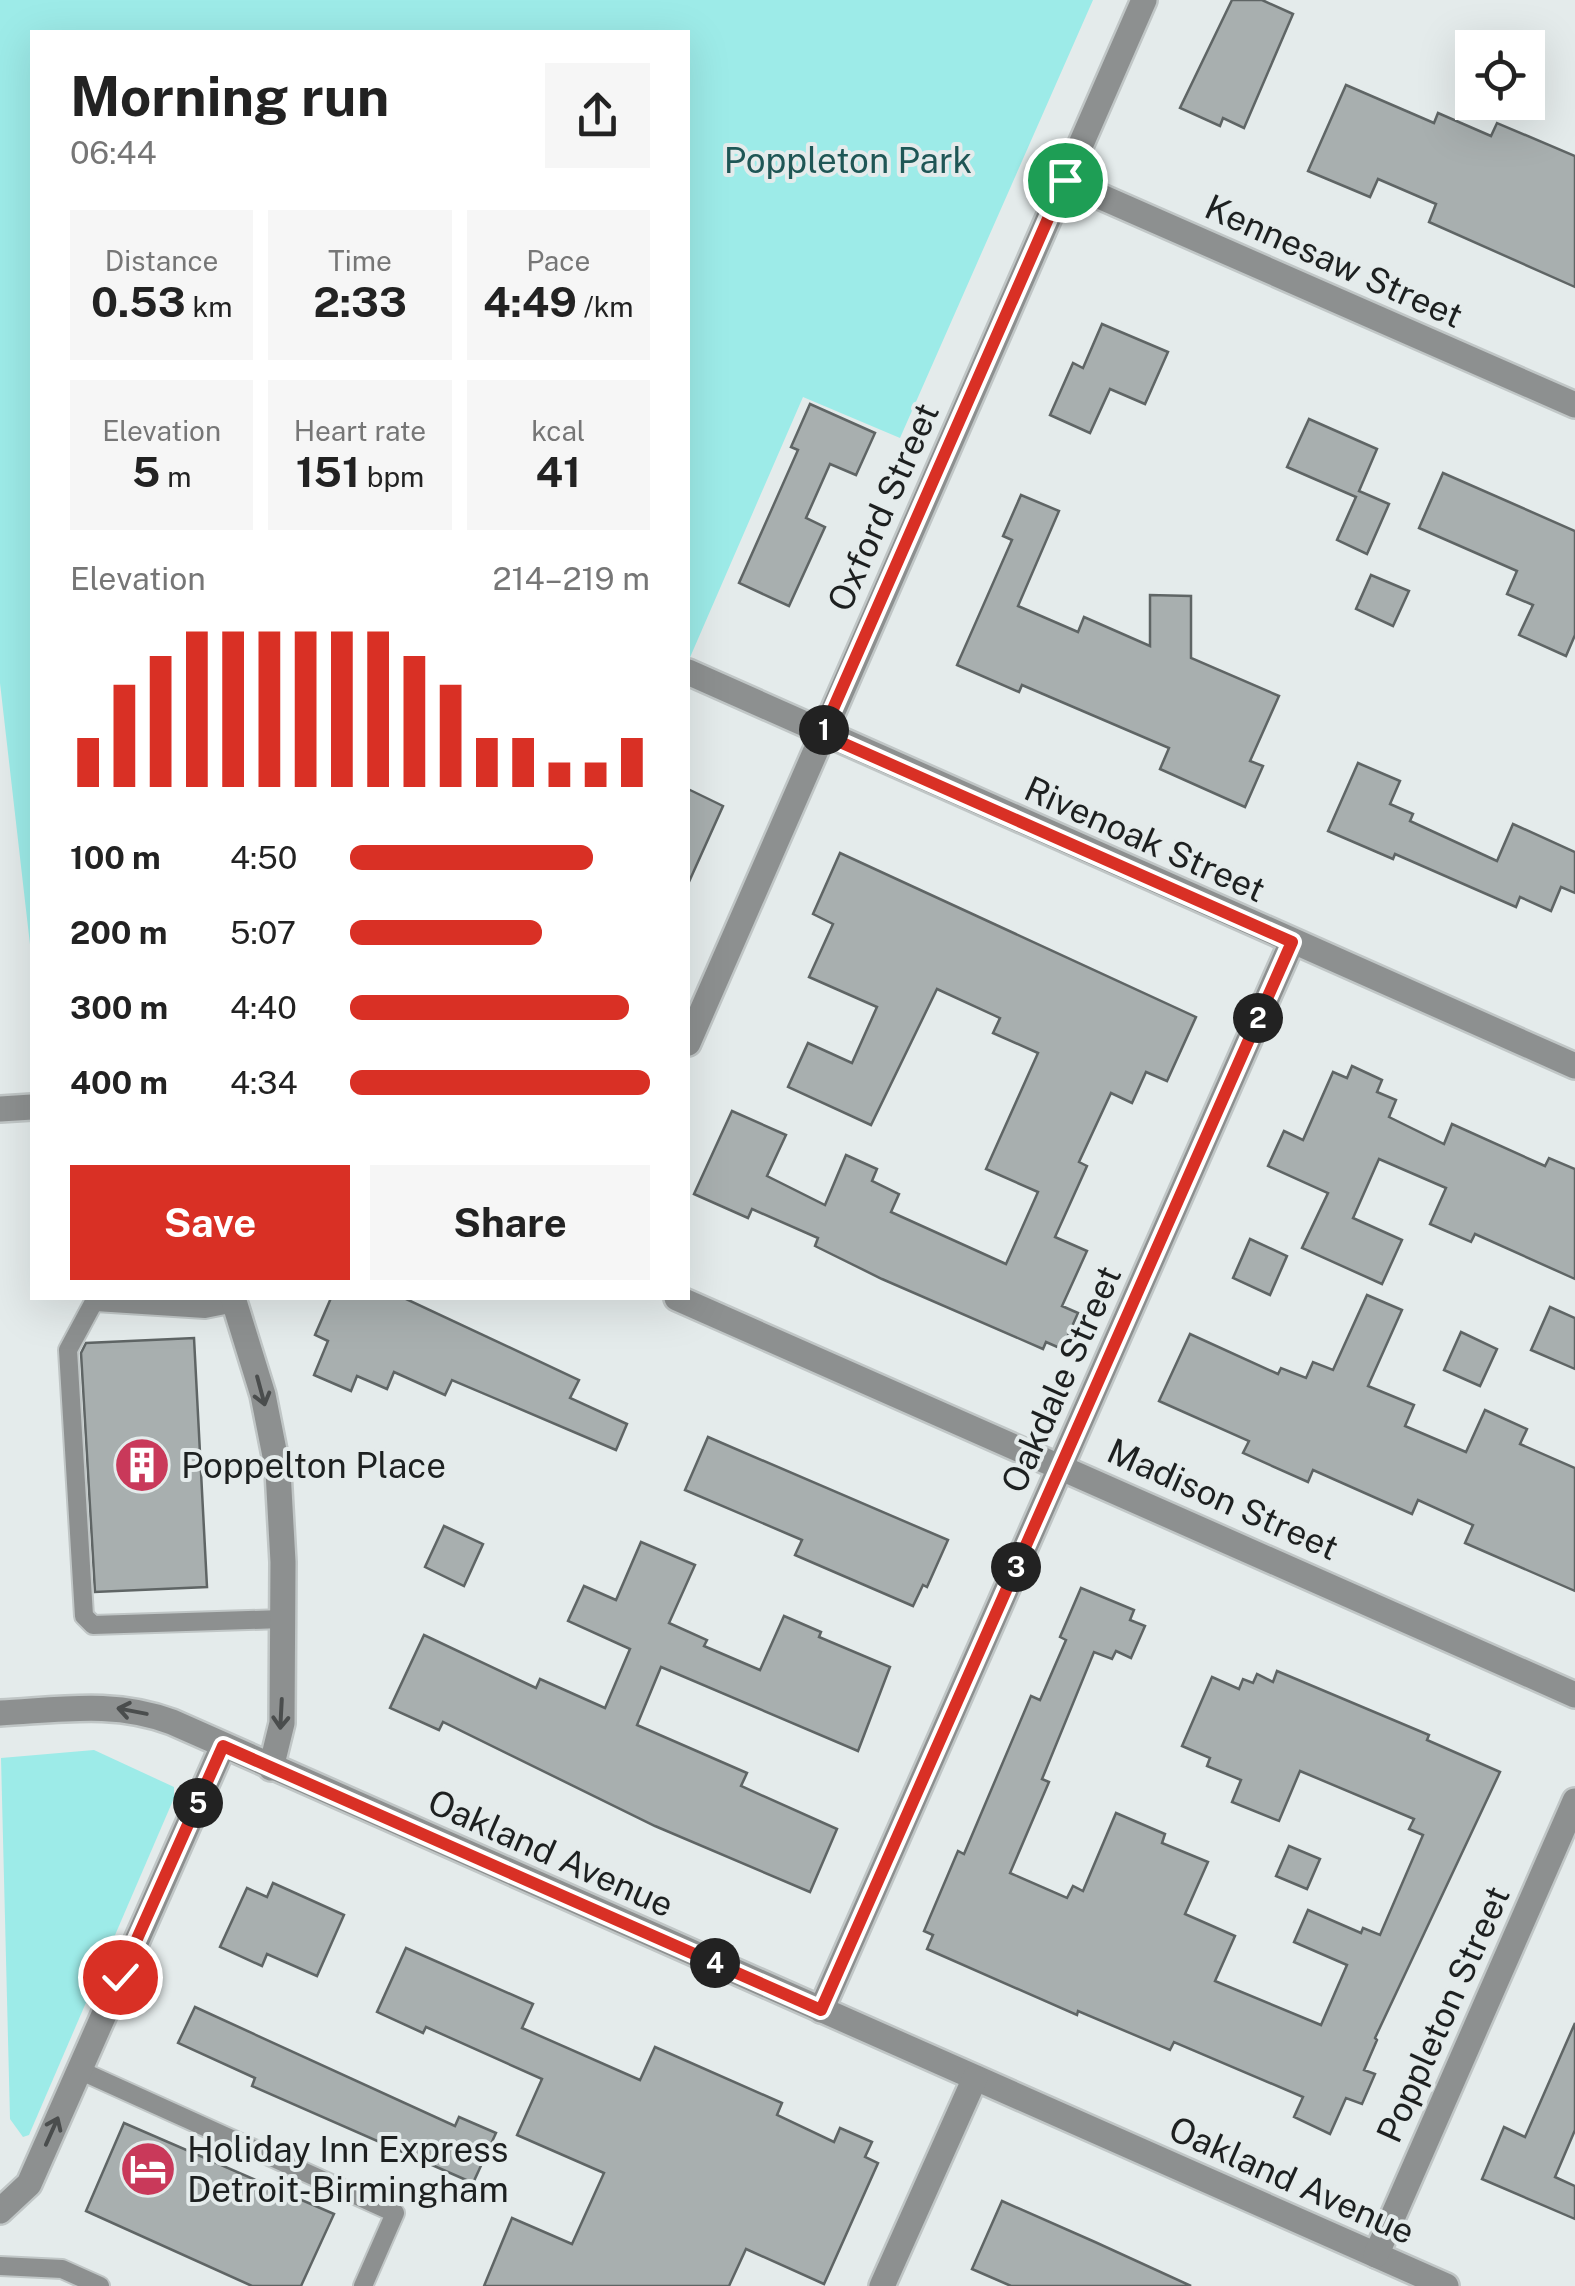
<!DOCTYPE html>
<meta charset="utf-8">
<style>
:root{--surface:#fff;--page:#f6f6f6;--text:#222;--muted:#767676;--accent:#d93025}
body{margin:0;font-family:"Public Sans",sans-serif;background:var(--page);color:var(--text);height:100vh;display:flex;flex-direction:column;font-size:38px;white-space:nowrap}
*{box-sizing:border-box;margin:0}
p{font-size:32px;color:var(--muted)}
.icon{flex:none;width:55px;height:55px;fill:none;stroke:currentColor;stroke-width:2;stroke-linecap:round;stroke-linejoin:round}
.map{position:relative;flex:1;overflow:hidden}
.panel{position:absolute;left:30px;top:30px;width:660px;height:1270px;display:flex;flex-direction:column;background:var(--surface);border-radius:0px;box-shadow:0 10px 40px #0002}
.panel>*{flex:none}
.buttons{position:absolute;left:1455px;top:30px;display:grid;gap:20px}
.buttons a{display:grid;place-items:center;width:90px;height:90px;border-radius:0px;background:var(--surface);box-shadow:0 10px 40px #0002;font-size:50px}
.pin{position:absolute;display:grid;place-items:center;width:85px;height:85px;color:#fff;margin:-42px;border:5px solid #fff;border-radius:50%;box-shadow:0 2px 10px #0007}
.km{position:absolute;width:50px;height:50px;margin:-25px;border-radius:50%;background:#222;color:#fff;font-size:28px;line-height:50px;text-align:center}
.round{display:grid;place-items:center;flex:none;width:105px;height:105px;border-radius:0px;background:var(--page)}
.summary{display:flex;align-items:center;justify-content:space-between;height:170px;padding:0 40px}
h1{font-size:55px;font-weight:700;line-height:75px}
.metrics{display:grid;grid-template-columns:repeat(3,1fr);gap:15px;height:170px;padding:10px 40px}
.metrics div{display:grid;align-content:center;border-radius:0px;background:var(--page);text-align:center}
.metrics b{font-size:42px;font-weight:700}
.metrics small{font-size:28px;font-weight:400}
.metrics p{font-size:28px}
.chart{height:280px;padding:20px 40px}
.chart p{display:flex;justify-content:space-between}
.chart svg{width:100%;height:180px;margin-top:10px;stroke:var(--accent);stroke-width:6}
.button{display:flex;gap:20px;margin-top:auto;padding:20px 40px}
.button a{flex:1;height:115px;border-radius:0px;background:var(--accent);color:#fff;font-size:40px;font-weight:700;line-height:115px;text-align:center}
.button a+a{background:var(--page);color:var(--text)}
ul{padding:0 40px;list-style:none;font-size:32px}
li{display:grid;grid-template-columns:160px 120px 1fr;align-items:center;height:75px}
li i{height:25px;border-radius:12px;background:var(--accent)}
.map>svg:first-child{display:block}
.green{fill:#9debe8}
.building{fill:#a8afaf;stroke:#5f6565;stroke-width:2.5}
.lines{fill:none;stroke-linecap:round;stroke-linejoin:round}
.lane-casing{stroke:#c0c6c6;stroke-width:22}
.street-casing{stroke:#c0c6c6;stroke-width:30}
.lane{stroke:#8d9090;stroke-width:18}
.street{stroke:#8d9090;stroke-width:25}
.oneway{stroke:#4a4d4d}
.route-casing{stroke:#fff;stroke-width:20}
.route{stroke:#d93025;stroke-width:12}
.labels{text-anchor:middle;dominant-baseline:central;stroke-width:8;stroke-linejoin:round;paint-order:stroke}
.park-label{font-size:35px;fill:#1e5655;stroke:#e4ebeb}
.street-label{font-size:35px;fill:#1d2020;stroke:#e4ebeb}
.poi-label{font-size:35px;fill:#1d2020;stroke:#e4ebeb;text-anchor:start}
</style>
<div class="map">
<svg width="1575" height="2286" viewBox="0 0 1575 2286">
<rect width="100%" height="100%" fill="#e4ebeb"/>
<g class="green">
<path d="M0,0H1093L900,438L803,397L688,662V32H32V962L0,683Z"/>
<path d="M94,1750L174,1787V1798L29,2135L23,2137L10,2119L1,1758Z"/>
</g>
<g class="building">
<path d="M1232,0H1262L1293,14L1244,128L1223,118L1220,126L1180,108Z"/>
<path d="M1346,85L1434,123L1438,113L1491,136L1497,123L1575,156V287L1429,222L1436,204L1378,179L1370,197L1308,171Z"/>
<path d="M1102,324L1168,352L1145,404L1110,389L1090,433L1050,415L1073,363L1083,368Z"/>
<path d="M810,404L875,433L856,475L830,464L806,518L825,527L789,606L739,583L798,450L791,447Z"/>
<path d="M1309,419L1377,449L1359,491L1389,504L1367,554L1337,540L1356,497L1287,467Z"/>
<path d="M1443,473L1575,531V635L1566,656L1519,635L1533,605L1507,594L1517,571L1419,528Z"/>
<path d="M1021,495L1059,511L1018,606L1078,632L1084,617L1150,646V595L1191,596V658L1279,696L1250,761L1263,766L1245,807L1160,769L1169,748L1022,685L1019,692L957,665L1012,540L1003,536Z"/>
<path d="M1371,575L1409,591L1393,626L1356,609Z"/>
<path d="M1358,763L1400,781L1390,804L1413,814L1410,821L1497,861L1513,824L1575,852V893L1561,887L1551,911L1520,897L1516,907L1395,854L1393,859L1328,831Z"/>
<path d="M688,789L723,806L688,884Z"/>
<path d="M840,853L1196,1017L1167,1081L1146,1072L1132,1103L1111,1093L1079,1162L1087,1166L1055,1237L1087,1251L1062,1306L1078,1313L1062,1349L1046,1342L1043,1349L882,1279L815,1246L818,1238L752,1209L748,1218L694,1194L732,1111L786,1135L767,1176L825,1205L846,1155L877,1169L872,1181L899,1194L891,1212L1006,1264L1038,1192L986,1169L1038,1053L993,1033L1000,1018L937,989L871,1125L788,1087L808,1043L852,1063L877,1007L809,977L833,924L813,914Z"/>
<path d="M1352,1066L1382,1080L1377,1092L1396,1100L1389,1117L1444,1144L1452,1124L1545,1166L1549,1158L1575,1169V1279L1475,1234L1471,1242L1430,1224L1446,1188L1379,1159L1353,1218L1402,1240L1382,1284L1302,1248L1328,1193L1268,1166L1284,1131L1303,1140L1333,1072L1347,1078Z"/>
<path d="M1250,1239L1287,1256L1270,1295L1233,1278Z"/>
<path d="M1367,1295L1402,1310L1368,1386L1414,1405L1405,1426L1466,1452L1485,1410L1527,1429L1520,1444L1575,1468V1591L1465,1543L1473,1525L1418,1500L1412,1514L1313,1470L1308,1482L1243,1453L1249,1441L1159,1401L1190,1334L1278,1374L1281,1368L1306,1378L1313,1362L1333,1370Z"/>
<path d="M331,1298H404L579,1380L570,1398L627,1424L616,1450L452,1380L445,1395L394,1372L387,1389L357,1376L351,1391L314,1375L328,1341L315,1335Z"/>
<path d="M1550,1307L1575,1318V1369L1531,1350Z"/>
<path d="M1461,1332L1497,1349L1480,1386L1444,1370Z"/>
<path d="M194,1338L207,1587L95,1592L81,1353L86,1343Z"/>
<path d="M708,1437L948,1540L927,1587L923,1585L913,1606L795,1555L802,1540L685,1490Z"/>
<path d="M444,1526L483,1544L464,1586L425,1567Z"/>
<path d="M641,1542L695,1565L669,1623L707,1640L704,1646L760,1670L784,1616L821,1632L819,1637L890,1667L858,1751L661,1667L637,1725L747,1773L741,1786L837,1829L810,1892L655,1826L443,1722L439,1730L390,1708L424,1635L536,1688L540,1679L605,1708L630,1649L568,1621L584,1586L616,1600Z"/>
<path d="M1081,1588L1134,1610L1130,1620L1145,1626L1131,1658L1116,1651L1112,1659L1094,1652L1042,1779L1049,1782L1010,1873L1067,1898L1073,1886L1083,1891L1116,1813L1165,1834L1162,1843L1208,1862L1185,1914L1235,1936L1215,1981L1321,2025L1347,1965L1294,1942L1308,1910L1361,1933L1363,1928L1380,1935L1423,1835L1409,1829L1414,1819L1300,1771L1279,1821L1232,1802L1241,1780L1207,1766L1210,1758L1182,1746L1212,1677L1239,1689L1243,1679L1253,1683L1257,1674L1273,1682L1277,1671L1429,1735L1427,1740L1500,1772L1375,2038L1377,2040L1364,2070L1375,2074L1362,2104L1346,2098L1330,2134L1294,2117L1303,2097L1174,2042L1170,2050L1078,2011L1077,2015L927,1949L933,1935L924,1931L958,1851L964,1854L1031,1696L1040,1700L1066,1640L1060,1637Z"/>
<path d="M1289,1846L1320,1859L1307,1889L1276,1876Z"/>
<path d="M273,1883L344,1915L317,1976L267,1954L262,1966L220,1947L247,1888L267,1897Z"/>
<path d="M406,1948L533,2004L522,2028L640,2080L655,2047L782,2103L777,2115L834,2142L840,2128L872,2142L865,2157L878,2163L824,2284L746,2249L729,2286H484L512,2218L572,2244L604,2173L517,2135L542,2079L426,2027L423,2033L377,2012Z"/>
<path d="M195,2007L455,2126L459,2117L496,2133L473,2183L252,2086L255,2078L178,2043Z"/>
<path d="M1575,2023V2130L1555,2177L1575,2186V2219L1482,2179L1504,2127L1525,2137Z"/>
<path d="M124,2123L334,2214L301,2286H252L86,2211Z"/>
<path d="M1002,2201L1095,2242L1191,2286H1011L972,2269Z"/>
</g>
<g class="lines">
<g class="lane-casing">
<g id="lane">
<path d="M96,1298L68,1350L84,1616L93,1625L282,1619"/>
<path d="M96,1302L205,1309L235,1303"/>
<path d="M79,2070L395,2213L363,2286"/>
<path d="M0,2266L62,2269L100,2286"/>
</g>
</g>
<g class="street-casing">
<g id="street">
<path d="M1065,181L1575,405"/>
<path d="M688,672L1575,1066"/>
<path d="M688,1043L1144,0"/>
<path d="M0,1109L32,1107"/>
<path d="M233,1298L263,1395L278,1471L283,1562L282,1723L271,1768"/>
<path d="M677,1298L1575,1695"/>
<path d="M0,1713C59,1710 115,1700 172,1722L1446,2286"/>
<path d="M821,2010L1292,942"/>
<path d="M0,2211L29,2184L223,1746"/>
<path d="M1376,2255L1575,1801"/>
<path d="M882,2286L975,2078"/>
</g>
</g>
<use href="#lane" class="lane"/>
<use href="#street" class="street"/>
</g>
<defs><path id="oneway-shaft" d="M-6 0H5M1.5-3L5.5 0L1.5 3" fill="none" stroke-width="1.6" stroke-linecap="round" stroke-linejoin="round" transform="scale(2.5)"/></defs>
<g class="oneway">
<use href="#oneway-shaft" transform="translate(261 1391) rotate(75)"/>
<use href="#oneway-shaft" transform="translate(132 1711) rotate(-169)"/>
<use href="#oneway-shaft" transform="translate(281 1714) rotate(93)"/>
<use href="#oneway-shaft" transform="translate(52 2131) rotate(-66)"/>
</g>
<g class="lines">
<g class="route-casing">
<path id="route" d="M120,1977L223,1746L821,2010L1292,942L822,734L1065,180"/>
</g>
<use href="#route" class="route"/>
</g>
<defs>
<g id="building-disc" transform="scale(2.875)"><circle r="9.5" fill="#c9395a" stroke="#e4ebeb"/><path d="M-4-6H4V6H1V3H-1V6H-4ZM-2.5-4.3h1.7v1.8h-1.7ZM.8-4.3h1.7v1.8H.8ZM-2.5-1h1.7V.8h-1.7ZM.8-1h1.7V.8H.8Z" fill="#fff"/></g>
<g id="hotel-disc" transform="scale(2.875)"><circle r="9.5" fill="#c9395a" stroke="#e4ebeb"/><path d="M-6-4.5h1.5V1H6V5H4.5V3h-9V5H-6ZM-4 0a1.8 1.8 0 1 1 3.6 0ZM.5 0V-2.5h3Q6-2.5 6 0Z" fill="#fff"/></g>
</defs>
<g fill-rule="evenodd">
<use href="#building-disc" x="142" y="1465"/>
<use href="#hotel-disc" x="148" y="2169"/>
</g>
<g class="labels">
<g class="park-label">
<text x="848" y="160">Poppleton Park</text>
</g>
<g class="street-label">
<text transform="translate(1334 261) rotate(24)">Kennesaw Street</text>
<text transform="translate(883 507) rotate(-66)">Oxford Street</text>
<text transform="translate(1145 839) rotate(24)">Rivenoak Street</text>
<text transform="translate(1061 1379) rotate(-66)">Oakdale Street</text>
<text transform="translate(1223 1499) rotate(24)">Madison Street</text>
<text transform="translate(551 1853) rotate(24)">Oakland Avenue</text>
<text transform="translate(1443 2014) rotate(-66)">Poppleton Street</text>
<text transform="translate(1292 2180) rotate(24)">Oakland Avenue</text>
</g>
<g class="poi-label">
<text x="181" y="1465">Poppelton Place</text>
<text x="187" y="2149">Holiday Inn Express<tspan x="187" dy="40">Detroit-Birmingham</tspan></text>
</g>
</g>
</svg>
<div class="buttons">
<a><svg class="icon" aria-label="locate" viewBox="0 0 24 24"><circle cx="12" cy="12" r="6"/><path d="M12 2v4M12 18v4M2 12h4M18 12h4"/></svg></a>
</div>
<div class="pin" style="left:1065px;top:180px;background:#1e9e55"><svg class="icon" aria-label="arrive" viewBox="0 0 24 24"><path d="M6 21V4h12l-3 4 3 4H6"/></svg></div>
<div class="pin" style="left:120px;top:1977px;background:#d93025"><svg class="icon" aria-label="check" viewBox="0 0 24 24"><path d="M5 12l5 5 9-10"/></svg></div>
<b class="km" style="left:824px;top:730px">1</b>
<b class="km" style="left:1258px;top:1018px">2</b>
<b class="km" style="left:1016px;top:1567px">3</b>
<b class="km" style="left:715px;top:1963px">4</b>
<b class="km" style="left:198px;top:1803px">5</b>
<section class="panel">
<div class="summary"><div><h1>Morning run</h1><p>06:44</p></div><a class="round"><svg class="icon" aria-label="share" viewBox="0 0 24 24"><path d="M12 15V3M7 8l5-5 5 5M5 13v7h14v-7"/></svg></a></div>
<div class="metrics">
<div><p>Distance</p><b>0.53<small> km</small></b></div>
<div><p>Time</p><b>2:33</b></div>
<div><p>Pace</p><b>4:49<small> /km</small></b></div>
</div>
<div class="metrics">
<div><p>Elevation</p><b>5<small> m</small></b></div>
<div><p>Heart rate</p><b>151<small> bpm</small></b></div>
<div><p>kcal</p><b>41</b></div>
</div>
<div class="chart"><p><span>Elevation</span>214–219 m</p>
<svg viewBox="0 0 160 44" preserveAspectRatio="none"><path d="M5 44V32M15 44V19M25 44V12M35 44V6M45 44V6M55 44V6M65 44V6M75 44V6M85 44V6M95 44V12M105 44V19M115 44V32M125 44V32M135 44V38M145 44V38M155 44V32"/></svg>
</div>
<ul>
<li><b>100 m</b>4:50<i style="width:81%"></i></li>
<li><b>200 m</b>5:07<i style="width:64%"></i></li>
<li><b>300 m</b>4:40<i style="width:93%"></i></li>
<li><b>400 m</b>4:34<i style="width:100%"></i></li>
</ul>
<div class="button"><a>Save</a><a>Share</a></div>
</section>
</div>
